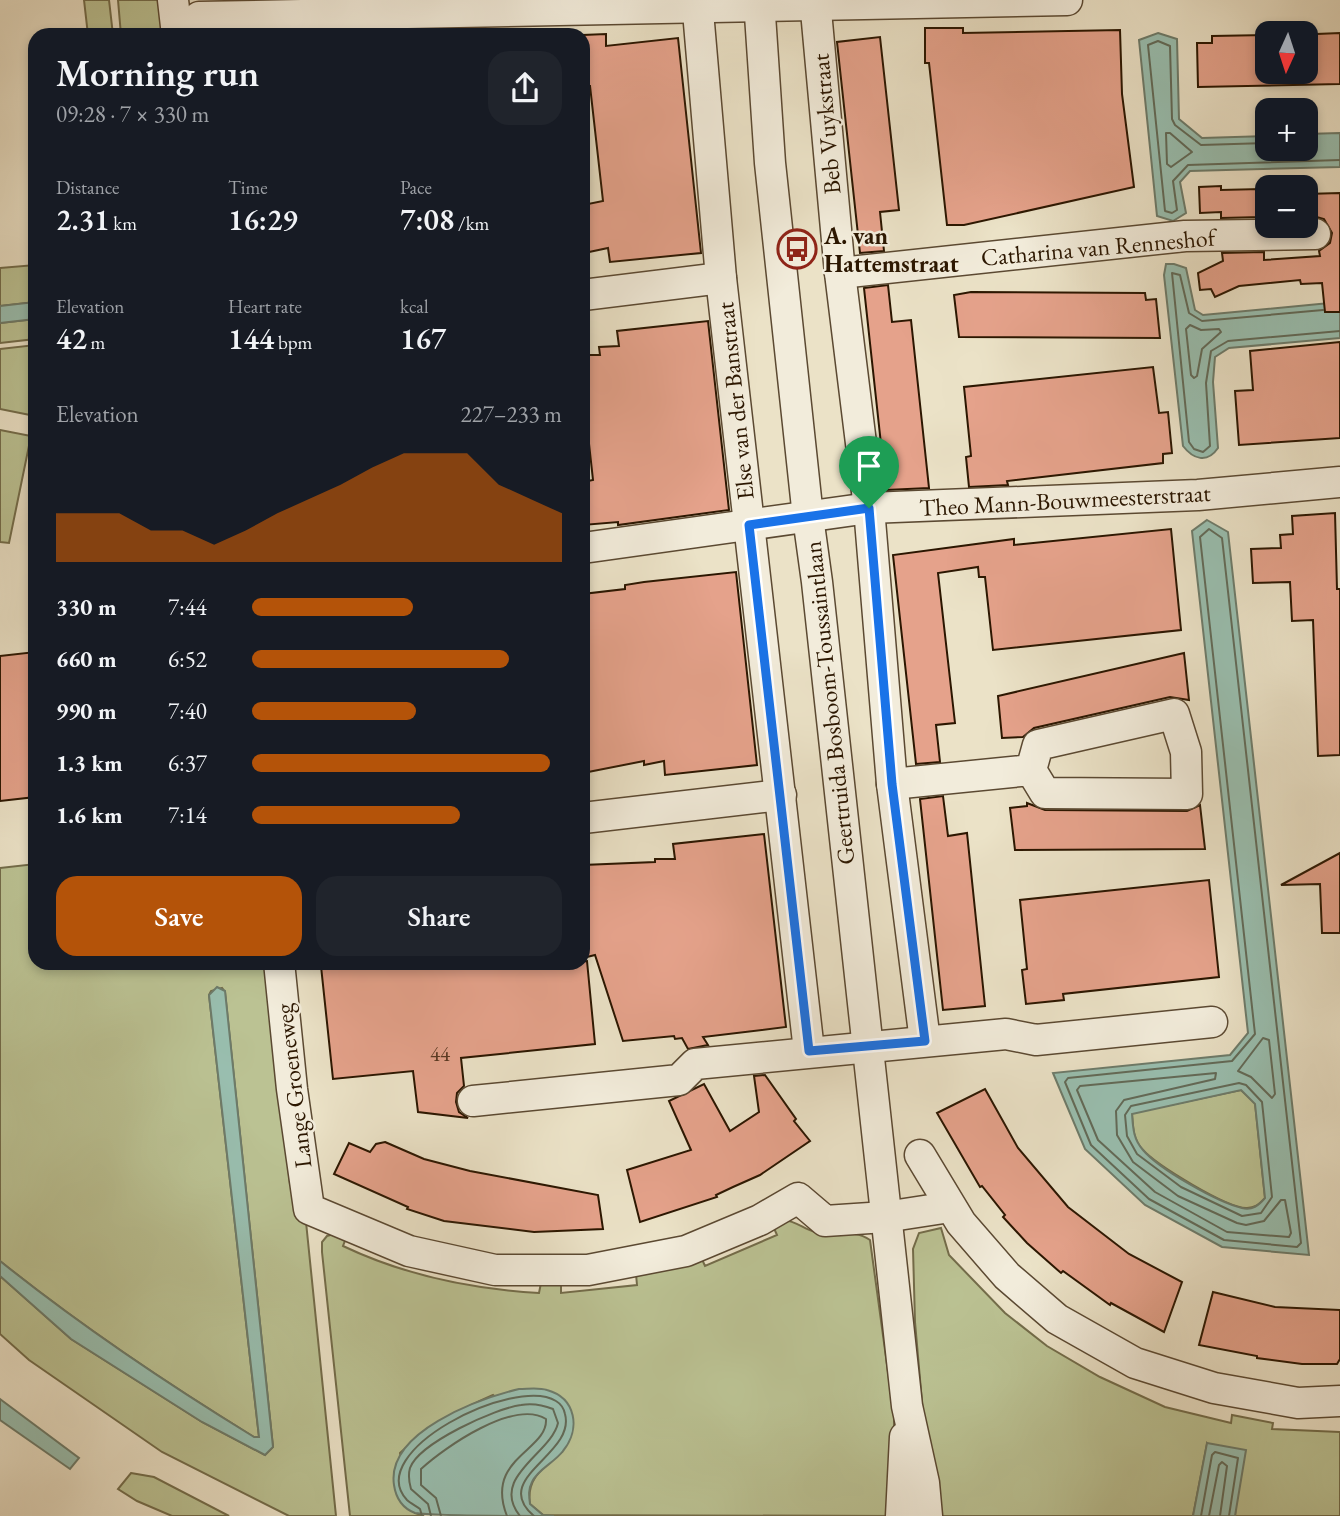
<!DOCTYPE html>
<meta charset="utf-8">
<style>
:root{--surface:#171b24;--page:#20242c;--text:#f1f3f6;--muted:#9ea1a6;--accent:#b45309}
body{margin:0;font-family:"EB Garamond",serif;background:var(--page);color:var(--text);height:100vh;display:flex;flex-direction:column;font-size:26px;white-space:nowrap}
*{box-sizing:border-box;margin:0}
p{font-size:23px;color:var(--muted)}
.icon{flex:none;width:38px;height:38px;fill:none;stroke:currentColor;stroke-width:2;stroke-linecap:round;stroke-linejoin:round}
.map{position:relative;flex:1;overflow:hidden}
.side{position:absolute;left:28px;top:28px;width:562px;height:942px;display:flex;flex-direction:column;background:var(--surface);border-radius:21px;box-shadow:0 4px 10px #0003}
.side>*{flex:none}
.needle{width:46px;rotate:183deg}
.fabs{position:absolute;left:1255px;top:21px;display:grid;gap:14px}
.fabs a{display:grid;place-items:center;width:63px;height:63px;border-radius:14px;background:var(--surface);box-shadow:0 4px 10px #0003;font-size:35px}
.pin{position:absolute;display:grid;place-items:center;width:60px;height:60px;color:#fff;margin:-72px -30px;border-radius:50% 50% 50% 0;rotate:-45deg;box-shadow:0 0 7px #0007}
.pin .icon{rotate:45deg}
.round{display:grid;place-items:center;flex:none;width:74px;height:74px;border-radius:21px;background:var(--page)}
.head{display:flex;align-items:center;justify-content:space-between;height:119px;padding:0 28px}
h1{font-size:38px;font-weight:600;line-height:52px}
.stats{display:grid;grid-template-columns:repeat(3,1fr);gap:10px;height:119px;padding:7px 28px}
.stats div{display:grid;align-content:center}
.stats b{font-size:30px;font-weight:600}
.stats small{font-size:19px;font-weight:400}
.stats p{font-size:19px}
.chart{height:196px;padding:14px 28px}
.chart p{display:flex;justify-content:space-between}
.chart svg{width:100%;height:126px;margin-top:7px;fill:var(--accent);opacity:.7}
.primary-button{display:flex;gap:14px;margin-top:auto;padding:14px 28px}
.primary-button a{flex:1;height:80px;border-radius:21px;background:var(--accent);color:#fff;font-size:28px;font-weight:600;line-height:80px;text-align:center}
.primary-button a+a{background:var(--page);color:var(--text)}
ul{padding:0 28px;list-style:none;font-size:23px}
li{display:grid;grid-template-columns:112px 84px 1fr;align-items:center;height:52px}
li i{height:18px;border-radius:9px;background:var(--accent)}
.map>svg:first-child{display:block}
.green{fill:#bbc293;stroke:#736c4a;stroke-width:2}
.water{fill:#99bfb0;stroke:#6d7b6a;stroke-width:2;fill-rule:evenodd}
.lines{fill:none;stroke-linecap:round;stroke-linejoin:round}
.shore{stroke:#626a58;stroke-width:2}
.building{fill:#e5a28b;stroke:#2b1600;stroke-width:2}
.minor-casing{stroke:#5b4932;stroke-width:33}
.minor{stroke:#f2ecdb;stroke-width:30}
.route-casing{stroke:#fff;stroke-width:14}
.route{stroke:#1a73e8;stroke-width:9}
.labels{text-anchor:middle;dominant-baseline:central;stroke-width:5;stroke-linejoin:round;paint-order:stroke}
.number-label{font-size:21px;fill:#5a3923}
.street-label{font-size:24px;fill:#2b1600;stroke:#f2ecdb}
.poi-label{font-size:24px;font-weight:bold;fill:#2b1600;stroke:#f2ecdb;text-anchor:start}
</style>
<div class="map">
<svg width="1340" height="1516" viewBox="0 0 1340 1516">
<rect width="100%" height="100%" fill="#ebe2c7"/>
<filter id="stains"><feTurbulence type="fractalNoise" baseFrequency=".00286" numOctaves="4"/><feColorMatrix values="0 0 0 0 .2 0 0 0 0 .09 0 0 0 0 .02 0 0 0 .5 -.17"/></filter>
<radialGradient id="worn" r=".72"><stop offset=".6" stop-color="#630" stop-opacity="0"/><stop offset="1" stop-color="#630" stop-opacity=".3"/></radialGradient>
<g class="green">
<path d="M84,0H109L113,35H88Z"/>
<path d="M118,0H162L165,35H121Z"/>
<path d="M35,265V302L0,306V268Z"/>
<path d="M35,319V339L0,343V323Z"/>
<path d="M35,345V416L0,409V349Z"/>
<path d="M0,430L31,436L9,543L0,542Z"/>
<path d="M35,864V962L266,963L290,1184L295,1185L306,1222L336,1516H289L162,1452L29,1360L0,1334V1276L71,1339L202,1422L265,1455L273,1447L225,992L222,988L211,991L209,995L259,1437H254C166,1383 81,1326 0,1261V868Z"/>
<path d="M1241,1090L1255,1103L1265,1198C1259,1204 1256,1208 1247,1208C1228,1209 1156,1165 1142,1149C1133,1139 1133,1127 1132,1113Z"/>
<path d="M783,1220C797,1221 803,1229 815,1232C835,1239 852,1227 870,1240L894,1416V1516L543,1515L530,1504C526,1478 544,1467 562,1452L493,1395C458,1410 428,1427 400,1453L415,1513L424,1516H350L322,1252V1242L327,1236L334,1234L346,1238L343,1246C406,1276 470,1289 539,1293L541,1283L561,1282V1293L637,1285L636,1274L701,1257L705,1266L777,1235L773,1226Z"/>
<path d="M941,1228L949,1255L1005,1313L1047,1346L1100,1377L1165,1407L1231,1423L1232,1415L1273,1423L1272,1429L1340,1432V1516H1235L1236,1504L1207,1444L1193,1516H932L915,1322L913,1249L919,1233Z"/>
<path d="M131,1473L154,1477L229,1516H172L137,1501L118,1489Z"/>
</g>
<g class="water">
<path d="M1158,33L1177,39L1179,119L1202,138L1267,136V149H1306V134L1340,133V167L1190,171L1180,182L1186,213L1173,221L1157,216L1139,40Z"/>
<path d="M1166,264H1174L1186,268L1195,310L1203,315L1340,302V338L1229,348L1215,357L1213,382L1218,448C1207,464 1193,459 1183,446L1164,275Z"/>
<path d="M35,302V319L0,323V306Z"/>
<path d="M1207,520L1228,532L1309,1255L1222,1247L1145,1205L1085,1149L1053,1073L1230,1055L1248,1033L1192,531ZM1241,1090L1255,1104L1265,1198C1259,1205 1252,1211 1242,1208C1217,1202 1159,1169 1143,1150C1133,1139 1133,1127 1132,1114Z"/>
<path d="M217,987L225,991L273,1447L265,1455L202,1422L71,1339L0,1276V1261C81,1326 166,1383 254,1437H259L209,995Z"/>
<path d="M519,1389C528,1389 538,1387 547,1390C576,1398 581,1429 563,1451C554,1463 538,1469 532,1482C528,1490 529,1496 530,1504L543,1515L554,1516C527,1516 435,1516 415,1513C402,1508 396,1499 394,1485C386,1432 478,1399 519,1389Z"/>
<path d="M0,1399L79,1458L70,1469L0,1420Z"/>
<path d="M1207,1443L1246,1450L1235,1516H1193Z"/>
</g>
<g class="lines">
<g class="shore">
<path d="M1166,133H1170L1192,152L1171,167L1167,164Z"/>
<path d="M1267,143L1201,145L1175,125L1172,119L1170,46L1158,41L1148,45L1165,211L1172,213L1177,210L1173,181L1188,165L1340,160"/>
<path d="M1323,310L1202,321L1189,313L1180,275L1172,273L1189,442L1194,449L1203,452L1210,446L1206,383L1211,351L1228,341L1340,331"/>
<path d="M1190,325L1201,330L1219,329L1221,332L1202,349L1197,376L1194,378L1191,375L1186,329Z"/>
<path d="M1209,529L1222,538L1301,1243L1297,1247L1224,1240L1149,1199L1091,1145L1065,1082L1068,1078L1232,1061L1255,1034L1200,537Z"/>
<path d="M1263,1038L1269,1040L1275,1094L1272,1098L1251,1077L1238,1071Z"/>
<path d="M1216,1073L1215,1079L1124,1100L1116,1111L1117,1135L1133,1162L1178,1196L1237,1223L1246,1225L1264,1221L1281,1200H1285L1291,1233L1289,1237L1227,1232L1155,1192L1098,1140L1077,1090L1080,1086Z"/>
<path d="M1239,1083L1246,1085L1262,1102L1272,1197L1261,1213L1242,1216L1181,1187L1137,1154L1127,1136L1125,1115L1131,1106Z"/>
<path d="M422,1516L420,1509C416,1506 410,1503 407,1500C362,1452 515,1375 556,1401C561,1404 564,1409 565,1414C576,1455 489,1478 534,1516"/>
<path d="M431,1516L428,1504L411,1489C409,1482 408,1475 410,1468C419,1443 496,1408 521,1405C532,1403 543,1405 553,1409L558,1423C551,1454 489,1477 520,1516"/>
<path d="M441,1516L436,1498L421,1485V1469C445,1447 514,1399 546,1419C548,1451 484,1458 507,1516"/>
<path d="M1201,1516L1212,1455L1215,1452L1238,1458L1229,1516"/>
<path d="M1209,1516L1219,1465L1222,1462L1227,1466L1220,1516"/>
</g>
</g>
<g class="building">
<path d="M925,28H963V33L1120,30L1122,94L1134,187L964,225H947L929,63H925Z"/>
<path d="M1340,33V84L1198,87L1197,43H1212V36L1267,35V72H1306V41H1317V34Z"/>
<path d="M606,34V46L678,38L701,253L610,262L608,248L589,252L588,244L583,245V205L603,201L590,86H583V35Z"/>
<path d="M880,37L899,210L880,212L884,251L860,253L837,42Z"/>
<path d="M1221,186V190L1261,189L1262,217L1221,218V212L1200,213L1199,187Z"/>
<path d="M1340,193V312H1325L1322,283L1301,284L1300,280L1239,286L1215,297L1211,289L1200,290L1198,273L1223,261L1222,253L1264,252V260L1320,256L1319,251L1330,243L1332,233L1324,219L1306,214V194Z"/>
<path d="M888,285L892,322L911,320L929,488L886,490L864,288Z"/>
<path d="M971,292L1145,293L1146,300L1156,299L1160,338L959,337L954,295Z"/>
<path d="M708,321L729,510L618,525V522L583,525V482L593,480L583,389V355H600L599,347L619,346L617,331Z"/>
<path d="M1340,342V438L1239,445L1235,391L1253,390L1250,351Z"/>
<path d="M1153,367L1159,413L1168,412L1172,453L1163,454V463L1007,481L1008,485L969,487L966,457L971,456L964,387Z"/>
<path d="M1335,513L1337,589H1340V755L1318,756L1313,620L1292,621L1290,582L1253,583L1251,549L1281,548L1280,535L1293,534L1292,516Z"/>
<path d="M1171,529L1181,630L993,650L985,577H979L978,567L938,573L955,723L936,725L940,762L916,764L893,555L1014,539V545Z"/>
<path d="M736,572L757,765L665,775L664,761L644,765V761L583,773V594L625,589V585L644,582Z"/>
<path d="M35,652V797L0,801V656Z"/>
<path d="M1184,653L1189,700L1170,697L1034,728L1023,737L1002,738L998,696Z"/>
<path d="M943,796L948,836L967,833L985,1006L943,1010L920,799Z"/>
<path d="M1027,803L1045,810L1187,811L1200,805L1205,849L1015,850L1010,808L1027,806Z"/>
<path d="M764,834L786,1027L703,1037L708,1045L688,1049L682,1038L675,1039L674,1036L623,1041L595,955L583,958V865L655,862V859H675L673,844Z"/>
<path d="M1340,853V933H1322L1320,884L1281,885Z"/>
<path d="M1209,880L1219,977L1063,994L1064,1000L1026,1004L1022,970L1027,969L1020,900Z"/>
<path d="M587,961L595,1044L461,1058L464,1086L457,1093L456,1102L459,1112L468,1118L418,1112L413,1071L333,1079L321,966L329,965L328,962H540L541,966Z"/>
<path d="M765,1075L796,1119L794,1121L810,1141L760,1175L733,1187L716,1195L717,1197L640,1222L627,1170L691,1150L669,1101L704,1084L730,1131L759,1112L754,1076Z"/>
<path d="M985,1089L1018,1148L1068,1207L1129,1254L1182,1282L1164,1332L1111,1303L1110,1305L1063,1271L1061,1273L1027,1243L1003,1217L1005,1215L982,1186L980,1187L937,1113Z"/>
<path d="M385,1142L424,1159L470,1171L598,1195L603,1229L534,1232L444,1221L407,1209L408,1207L334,1174L349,1143L370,1152L376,1144Z"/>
<path d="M1213,1292L1275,1307L1340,1310V1359L1337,1364H1302L1257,1358V1356L1199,1345Z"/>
</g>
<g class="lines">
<g class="minor-casing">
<g id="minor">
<path d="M173,0L177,35"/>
<path d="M697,0L721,278L809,1051"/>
<path d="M759,0L770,163L808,517L817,582L907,1406L924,1483L927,1516"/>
<path d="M815,0L840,273L869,508L892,784L925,1041"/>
<path d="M199,17L1067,0"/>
<path d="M840,273L1185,236L1315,234"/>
<path d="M583,295L721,278"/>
<path d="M583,548L869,508L1198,495L1340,482"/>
<path d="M892,784L1031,770L1038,745L1174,714L1186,752L1187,794L1045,793L1031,770"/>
<path d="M583,818L781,795"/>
<path d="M279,962L292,1089L309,1209L409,1251L495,1270H588L686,1251L760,1220L798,1198L825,1221L885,1217L950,1207"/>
<path d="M473,1101L679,1080L695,1064L1006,1034L1036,1040L1212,1022"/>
<path d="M920,1155L961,1223L1007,1276L1057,1319L1135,1363L1214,1388L1298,1403L1340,1401"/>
<path d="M901,1516L905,1437"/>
</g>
</g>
<use href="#minor" class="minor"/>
</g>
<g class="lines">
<g class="route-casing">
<path id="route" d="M869,508L892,784L925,1041L809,1051L749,525Z"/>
</g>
<use href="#route" class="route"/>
</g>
<defs>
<g id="bus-ring" transform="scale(2.0125)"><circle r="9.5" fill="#f2ecdb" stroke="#8f2418" stroke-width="1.5"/><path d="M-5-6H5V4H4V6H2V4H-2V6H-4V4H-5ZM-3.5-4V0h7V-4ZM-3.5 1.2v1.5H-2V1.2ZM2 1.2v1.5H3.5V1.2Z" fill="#8f2418"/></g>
</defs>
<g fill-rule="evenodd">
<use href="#bus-ring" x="797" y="249"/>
</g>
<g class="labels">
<g class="number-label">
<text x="440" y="1053">44</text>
</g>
<g class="street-label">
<text transform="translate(826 124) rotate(-95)">Beb Vuykstraat</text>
<text transform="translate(1098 247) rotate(-5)">Catharina van Renneshof</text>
<text transform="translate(735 401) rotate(-96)">Else van der Banstraat</text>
<text transform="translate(1065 500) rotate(-3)">Theo Mann-Bouwmeesterstraat</text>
<text transform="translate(829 703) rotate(-96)">Geertruida Bosboom-Toussaintlaan</text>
<text transform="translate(293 1086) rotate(-97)">Lange Groeneweg</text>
</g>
<g class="poi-label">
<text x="824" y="235">A. van<tspan x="824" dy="28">Hattemstraat</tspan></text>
</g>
</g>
<rect width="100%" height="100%" filter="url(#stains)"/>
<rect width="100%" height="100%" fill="url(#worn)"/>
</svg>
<div class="fabs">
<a><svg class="needle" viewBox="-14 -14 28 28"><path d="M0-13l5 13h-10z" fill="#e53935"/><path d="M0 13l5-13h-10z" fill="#9ea1a6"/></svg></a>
<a>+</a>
<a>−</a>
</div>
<div class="pin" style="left:869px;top:508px;background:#1e9e55"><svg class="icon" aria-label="arrive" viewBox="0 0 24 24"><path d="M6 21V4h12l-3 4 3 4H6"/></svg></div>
<section class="side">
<div class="head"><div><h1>Morning run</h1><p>09:28 · 7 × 330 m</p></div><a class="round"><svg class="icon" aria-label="share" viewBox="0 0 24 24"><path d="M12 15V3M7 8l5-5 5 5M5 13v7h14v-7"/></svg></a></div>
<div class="stats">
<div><p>Distance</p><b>2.31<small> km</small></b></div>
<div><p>Time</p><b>16:29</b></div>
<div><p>Pace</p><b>7:08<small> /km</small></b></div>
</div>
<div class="stats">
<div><p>Elevation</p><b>42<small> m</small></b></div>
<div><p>Heart rate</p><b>144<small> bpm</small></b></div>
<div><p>kcal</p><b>167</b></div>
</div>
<div class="chart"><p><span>Elevation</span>227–233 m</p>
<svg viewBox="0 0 160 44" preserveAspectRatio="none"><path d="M0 44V27L10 27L20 27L30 33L40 33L50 38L60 33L70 27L80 22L90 17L100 11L110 6L120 6L130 6L140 17L150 22L160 27V44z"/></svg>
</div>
<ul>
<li><b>330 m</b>7:44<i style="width:52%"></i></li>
<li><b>660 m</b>6:52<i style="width:83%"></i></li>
<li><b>990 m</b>7:40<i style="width:53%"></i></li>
<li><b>1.3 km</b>6:37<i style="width:96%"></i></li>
<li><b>1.6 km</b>7:14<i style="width:67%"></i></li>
</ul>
<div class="primary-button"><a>Save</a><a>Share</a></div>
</section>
</div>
